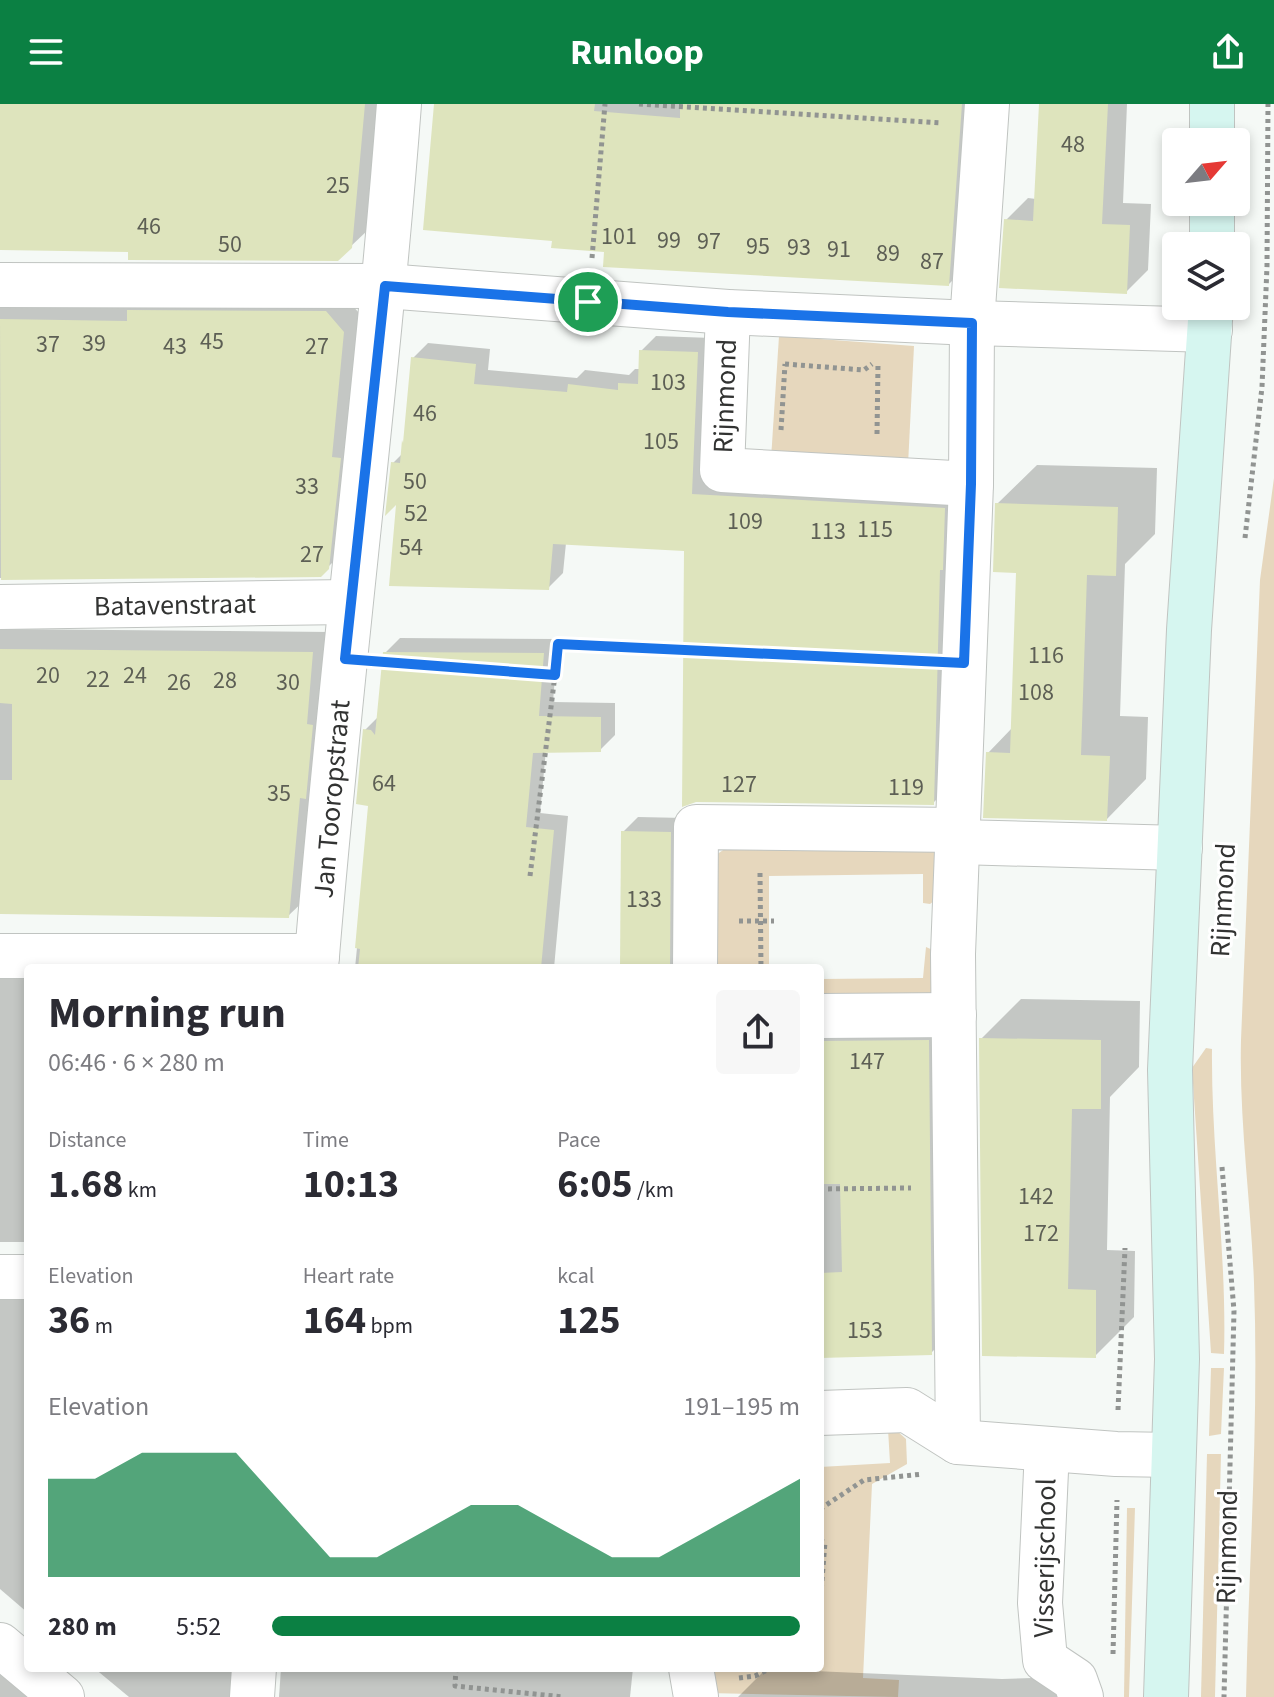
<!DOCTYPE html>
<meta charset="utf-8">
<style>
:root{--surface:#fff;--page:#f7f7f7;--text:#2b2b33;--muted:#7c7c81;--accent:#0b8043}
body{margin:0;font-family:"Source Sans 3",sans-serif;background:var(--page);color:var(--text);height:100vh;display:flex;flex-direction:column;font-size:30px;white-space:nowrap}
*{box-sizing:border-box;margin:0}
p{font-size:26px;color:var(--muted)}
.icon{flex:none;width:44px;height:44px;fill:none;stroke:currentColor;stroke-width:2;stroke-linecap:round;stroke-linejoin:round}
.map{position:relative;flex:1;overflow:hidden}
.details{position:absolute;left:24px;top:860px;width:800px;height:708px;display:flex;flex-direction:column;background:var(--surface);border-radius:8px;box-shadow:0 4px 12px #0003}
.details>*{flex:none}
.needle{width:52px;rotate:62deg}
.buttons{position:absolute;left:1162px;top:24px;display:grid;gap:16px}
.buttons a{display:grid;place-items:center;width:88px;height:88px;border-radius:8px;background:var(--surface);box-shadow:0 4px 12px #0003;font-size:40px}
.pin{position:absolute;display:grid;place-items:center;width:68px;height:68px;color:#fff;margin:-34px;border:4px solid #fff;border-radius:50%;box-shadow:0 2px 8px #0007}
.round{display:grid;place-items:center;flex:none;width:84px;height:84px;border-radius:8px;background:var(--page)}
.headline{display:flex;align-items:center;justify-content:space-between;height:136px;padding:0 24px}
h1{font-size:44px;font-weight:700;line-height:60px}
.metrics{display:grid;grid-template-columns:repeat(3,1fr);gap:12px;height:136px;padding:8px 24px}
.metrics div{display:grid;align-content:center}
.metrics b{font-size:40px;font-weight:700}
.metrics small{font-size:22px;font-weight:400}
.metrics p{font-size:22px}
.chart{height:224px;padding:16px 24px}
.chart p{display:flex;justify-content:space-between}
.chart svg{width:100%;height:144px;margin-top:8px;fill:var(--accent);opacity:.7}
ul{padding:0 24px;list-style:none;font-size:26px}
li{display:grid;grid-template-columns:128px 96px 1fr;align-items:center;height:60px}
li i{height:20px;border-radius:10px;background:var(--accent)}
header{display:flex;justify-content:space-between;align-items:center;height:104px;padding:0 24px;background:var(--accent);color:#fff;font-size:36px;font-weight:700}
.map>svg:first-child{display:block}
.green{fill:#e6d7bd}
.shadow{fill:#0003}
.building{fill:#dee4bd}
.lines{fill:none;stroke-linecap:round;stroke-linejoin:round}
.street-casing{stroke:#c0c4c1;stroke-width:46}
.secondary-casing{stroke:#c0c4c1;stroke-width:46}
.path{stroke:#919492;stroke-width:5;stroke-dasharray:4 4;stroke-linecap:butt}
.street{stroke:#fff;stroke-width:44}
.secondary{stroke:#d6f6f0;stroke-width:44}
.route-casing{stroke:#fff;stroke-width:16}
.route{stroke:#1a73e8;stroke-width:10}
.labels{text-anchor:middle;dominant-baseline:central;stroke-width:6;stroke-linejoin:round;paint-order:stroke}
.number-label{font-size:24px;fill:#5d5f55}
.street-label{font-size:28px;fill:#323332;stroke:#fff}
</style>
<header><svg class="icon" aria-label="menu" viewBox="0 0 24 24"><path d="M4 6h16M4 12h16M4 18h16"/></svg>Runloop<svg class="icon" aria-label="share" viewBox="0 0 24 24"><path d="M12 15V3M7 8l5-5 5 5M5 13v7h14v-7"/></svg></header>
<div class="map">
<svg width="1274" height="1593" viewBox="0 0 1274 1593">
<rect width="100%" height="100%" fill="#f5f9f6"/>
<g class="green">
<path d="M779,232L914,242L908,361L771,355Z"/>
<path d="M1274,374V1593H1246C1249,1455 1259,1317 1254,1179C1251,1098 1239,1018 1241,936L1260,476Z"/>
<path d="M729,742L937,743L934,797L930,800L923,799V770L769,772V864H711L716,751Z"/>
<path d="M926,843L935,847L938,898L820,905V875L923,874Z"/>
<path d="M1206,944L1212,945C1211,1047 1227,1148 1224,1250L1211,1249L1192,964Z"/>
<path d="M1211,1264H1224L1221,1330L1209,1332Z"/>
<path d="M888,1325H895L906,1335L907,1360L872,1380L863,1574L899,1576L898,1593L707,1589L703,1564H820V1363L890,1359Z"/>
<path d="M1207,1350H1221L1215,1593H1201Z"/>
<path d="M1127,1404H1135L1129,1593H1124Z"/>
</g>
<g class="shadow">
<path d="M0,0H380L368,126L350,143L130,146L0,144Z"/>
<path d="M437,0H981L971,158L949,180L606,147L554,136Z"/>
<path d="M1041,0H1127L1123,99L1151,100L1148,166L1126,188L1006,116L1028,94L1036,95Z"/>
<path d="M343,191L360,210L345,446L320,471L0,474V198Z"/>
<path d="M656,232L712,234L706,376L959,389L948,684L933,699L686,445L566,439L563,469L548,484L399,396L393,359L403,349L413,254L428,239L490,245L488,266L577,274L585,266L629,271L635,265H640L641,247Z"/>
<path d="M1037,361L1157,364L1155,430L1125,460L1120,612L1148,613L1146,675L1107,715L988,649L1013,623L1019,467L997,400Z"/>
<path d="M0,525L332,528L309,792L288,812L0,809Z"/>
<path d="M400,534L558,535L553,598L615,599V631L600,646H546L540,709L568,712L554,864H355L371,700L365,626L379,612L385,549Z"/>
<path d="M638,713L685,714L690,864H623V728Z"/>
<path d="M0,859L28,864V1138H0Z"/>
<path d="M1021,895L1140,897L1139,963L1110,993L1107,1146L1135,1147L1134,1213L1095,1252L984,1250L981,935Z"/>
<path d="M820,922H943L946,1234L931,1249L820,1252Z"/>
<path d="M0,1189H28V1509L0,1485Z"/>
<path d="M0,1557L43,1593H0Z"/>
<path d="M94,1564H247L258,1593H129Z"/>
<path d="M281,1564H633L630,1593H279Z"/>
<path d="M766,1565L1002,1575L1098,1572L1092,1593H738Z"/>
</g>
<g class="building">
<path d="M0,0H365L352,144L338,157L128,156V148L0,146Z"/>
<path d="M434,0H595L594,7L680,14V0H962L949,182L603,163L604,148L551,144L552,137L423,126Z"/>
<path d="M1039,0H1108L1102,120L1130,121L1127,190L999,184L1004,115L1033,117Z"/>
<path d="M127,206L326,207L344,228L332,353L341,354L329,465L321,473L1,476L0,215L127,217Z"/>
<path d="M639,246L698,248L692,390L945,404L943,466H940L934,701L696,698L682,703L684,447L553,440L549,486L389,482L396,401L385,412L391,358L400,359L402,336L403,339L411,253L476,260L474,280L567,288L568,280L618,286V279L638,280Z"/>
<path d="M995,399L1118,403L1116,472L1087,471L1081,651L1110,652L1107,717L983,714L986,648L1010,649L1016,469L993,468Z"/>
<path d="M0,545L313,548L307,620L313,621L306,695L300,694L289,814L0,810V676H12V600L0,599Z"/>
<path d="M383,548L544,549L539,612L601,613V648L533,649L526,723L554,726L541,864H358L360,845L355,844L368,702L356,700L363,625L371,626L375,631Z"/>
<path d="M621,727L671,728L670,864H620Z"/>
<path d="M979,934L1101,936V1005H1072L1068,1185L1096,1186V1254L982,1252Z"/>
<path d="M929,936L932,1251L820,1254V1169L842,1168L840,1080H820V937Z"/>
</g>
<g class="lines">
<g class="street-casing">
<g id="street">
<path d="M0,181L385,182L728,208L972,219L1210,226"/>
<path d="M728,208L722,366L971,380"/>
<path d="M0,503L349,498"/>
<path d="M958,738L1180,744"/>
<path d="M0,852H317"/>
<path d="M316,864C339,576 377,288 399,0"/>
<path d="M695,864L696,723L958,726"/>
<path d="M820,912L954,911"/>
<path d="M0,1173H28"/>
<path d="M820,1309L907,1306L958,1338L1116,1350L1173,1351"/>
<path d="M958,1338L953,850L971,380L972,219L987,0"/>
<path d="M1047,1345L1040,1499L1045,1556L1075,1576L1081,1593"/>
<path d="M0,1541L62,1593"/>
<path d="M691,1564L696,1593"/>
<path d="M252,1593L254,1564"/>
</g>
</g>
<g class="secondary-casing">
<g id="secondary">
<path d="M1212,38V0"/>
<path d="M1212,142V98"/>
<path d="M1166,1593L1177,1255L1170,966L1189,526L1211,202"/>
</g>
</g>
<g class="path">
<path d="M639,0L941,19"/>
<path d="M592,154L605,0"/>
<path d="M1167,179L1168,157"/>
<path d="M785,260L864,266L872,260"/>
<path d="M781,326L785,260"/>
<path d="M877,330L878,260"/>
<path d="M1245,434L1262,283L1267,162L1268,0"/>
<path d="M390,559L555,571L558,540L918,557"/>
<path d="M760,769L761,864"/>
<path d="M530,772L555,571"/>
<path d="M739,817H774"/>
<path d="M1222,1063L1234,1207L1224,1593"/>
<path d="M820,1085L911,1084"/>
<path d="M1118,1306L1125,1144"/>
<path d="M820,1405L864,1376L923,1370"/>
<path d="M820,1437L825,1438L820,1501"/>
<path d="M1113,1550L1117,1396"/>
<path d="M456,1564L455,1582L564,1593"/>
<path d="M739,1574L755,1572L771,1564"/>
</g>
<use href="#street" class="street"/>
<use href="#secondary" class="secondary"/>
</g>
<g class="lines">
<g class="route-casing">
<path id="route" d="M385,182L728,208L972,219L971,380L964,559L558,540L555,571L345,555Z"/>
</g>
<use href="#route" class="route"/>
</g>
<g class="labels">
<g class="number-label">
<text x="1073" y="40">48</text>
<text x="338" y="81">25</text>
<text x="149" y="122">46</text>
<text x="619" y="132">101</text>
<text x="669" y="136">99</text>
<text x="709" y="137">97</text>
<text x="230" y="140">50</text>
<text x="758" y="142">95</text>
<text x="799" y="143">93</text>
<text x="839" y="145">91</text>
<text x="888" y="149">89</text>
<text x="932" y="157">87</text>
<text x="212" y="237">45</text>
<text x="94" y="239">39</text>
<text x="48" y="240">37</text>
<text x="175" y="242">43</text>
<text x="317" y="242">27</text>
<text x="668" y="278">103</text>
<text x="425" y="309">46</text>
<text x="661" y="337">105</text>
<text x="415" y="377">50</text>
<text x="307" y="382">33</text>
<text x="416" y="409">52</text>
<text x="745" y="417">109</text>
<text x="875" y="425">115</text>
<text x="828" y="427">113</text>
<text x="411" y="443">54</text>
<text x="312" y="450">27</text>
<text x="1046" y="551">116</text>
<text x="48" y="571">20</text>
<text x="135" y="571">24</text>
<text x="98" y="575">22</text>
<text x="225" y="576">28</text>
<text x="179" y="578">26</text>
<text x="288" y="578">30</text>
<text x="1036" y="588">108</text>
<text x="384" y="679">64</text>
<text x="739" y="680">127</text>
<text x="906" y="683">119</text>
<text x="279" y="689">35</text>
<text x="644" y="795">133</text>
<text x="867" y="957">147</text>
<text x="1036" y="1092">142</text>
<text x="1041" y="1129">172</text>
<text x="865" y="1226">153</text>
</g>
<g class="street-label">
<text transform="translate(725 292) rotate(-88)">Rijnmond</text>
<text transform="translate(175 501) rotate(-1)">Batavenstraat</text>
<text transform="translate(332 695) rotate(-85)">Jan Tooropstraat</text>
<text transform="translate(1223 796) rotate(-87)">Rijnmond</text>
<text transform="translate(1227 1443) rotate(-89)">Rijnmond</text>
<text transform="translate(1045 1454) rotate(-89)">Visserijschool</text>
</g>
</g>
</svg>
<div class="buttons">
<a><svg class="needle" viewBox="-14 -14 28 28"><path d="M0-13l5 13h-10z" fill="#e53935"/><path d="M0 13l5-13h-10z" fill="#7c7c81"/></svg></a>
<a><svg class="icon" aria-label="layers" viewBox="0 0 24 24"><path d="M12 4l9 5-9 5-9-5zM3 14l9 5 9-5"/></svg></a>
</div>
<div class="pin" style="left:588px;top:198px;background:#1e9e55"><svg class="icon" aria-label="arrive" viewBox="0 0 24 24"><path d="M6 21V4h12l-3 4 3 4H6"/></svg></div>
<section class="details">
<div class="headline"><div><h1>Morning run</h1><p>06:46 · 6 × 280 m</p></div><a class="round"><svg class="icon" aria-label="share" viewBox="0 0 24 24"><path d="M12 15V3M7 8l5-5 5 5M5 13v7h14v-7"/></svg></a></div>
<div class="metrics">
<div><p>Distance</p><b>1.68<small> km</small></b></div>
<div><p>Time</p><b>10:13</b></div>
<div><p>Pace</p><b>6:05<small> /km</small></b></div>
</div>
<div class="metrics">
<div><p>Elevation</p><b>36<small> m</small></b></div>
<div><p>Heart rate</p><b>164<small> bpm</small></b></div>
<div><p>kcal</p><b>125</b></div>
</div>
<div class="chart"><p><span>Elevation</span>191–195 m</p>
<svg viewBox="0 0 160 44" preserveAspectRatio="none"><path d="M0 44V14L10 14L20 6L30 6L40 6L50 22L60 38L70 38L80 30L90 22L100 22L110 30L120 38L130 38L140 30L150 22L160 14V44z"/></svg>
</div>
<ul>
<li><b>280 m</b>5:52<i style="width:100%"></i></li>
</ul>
</section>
</div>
